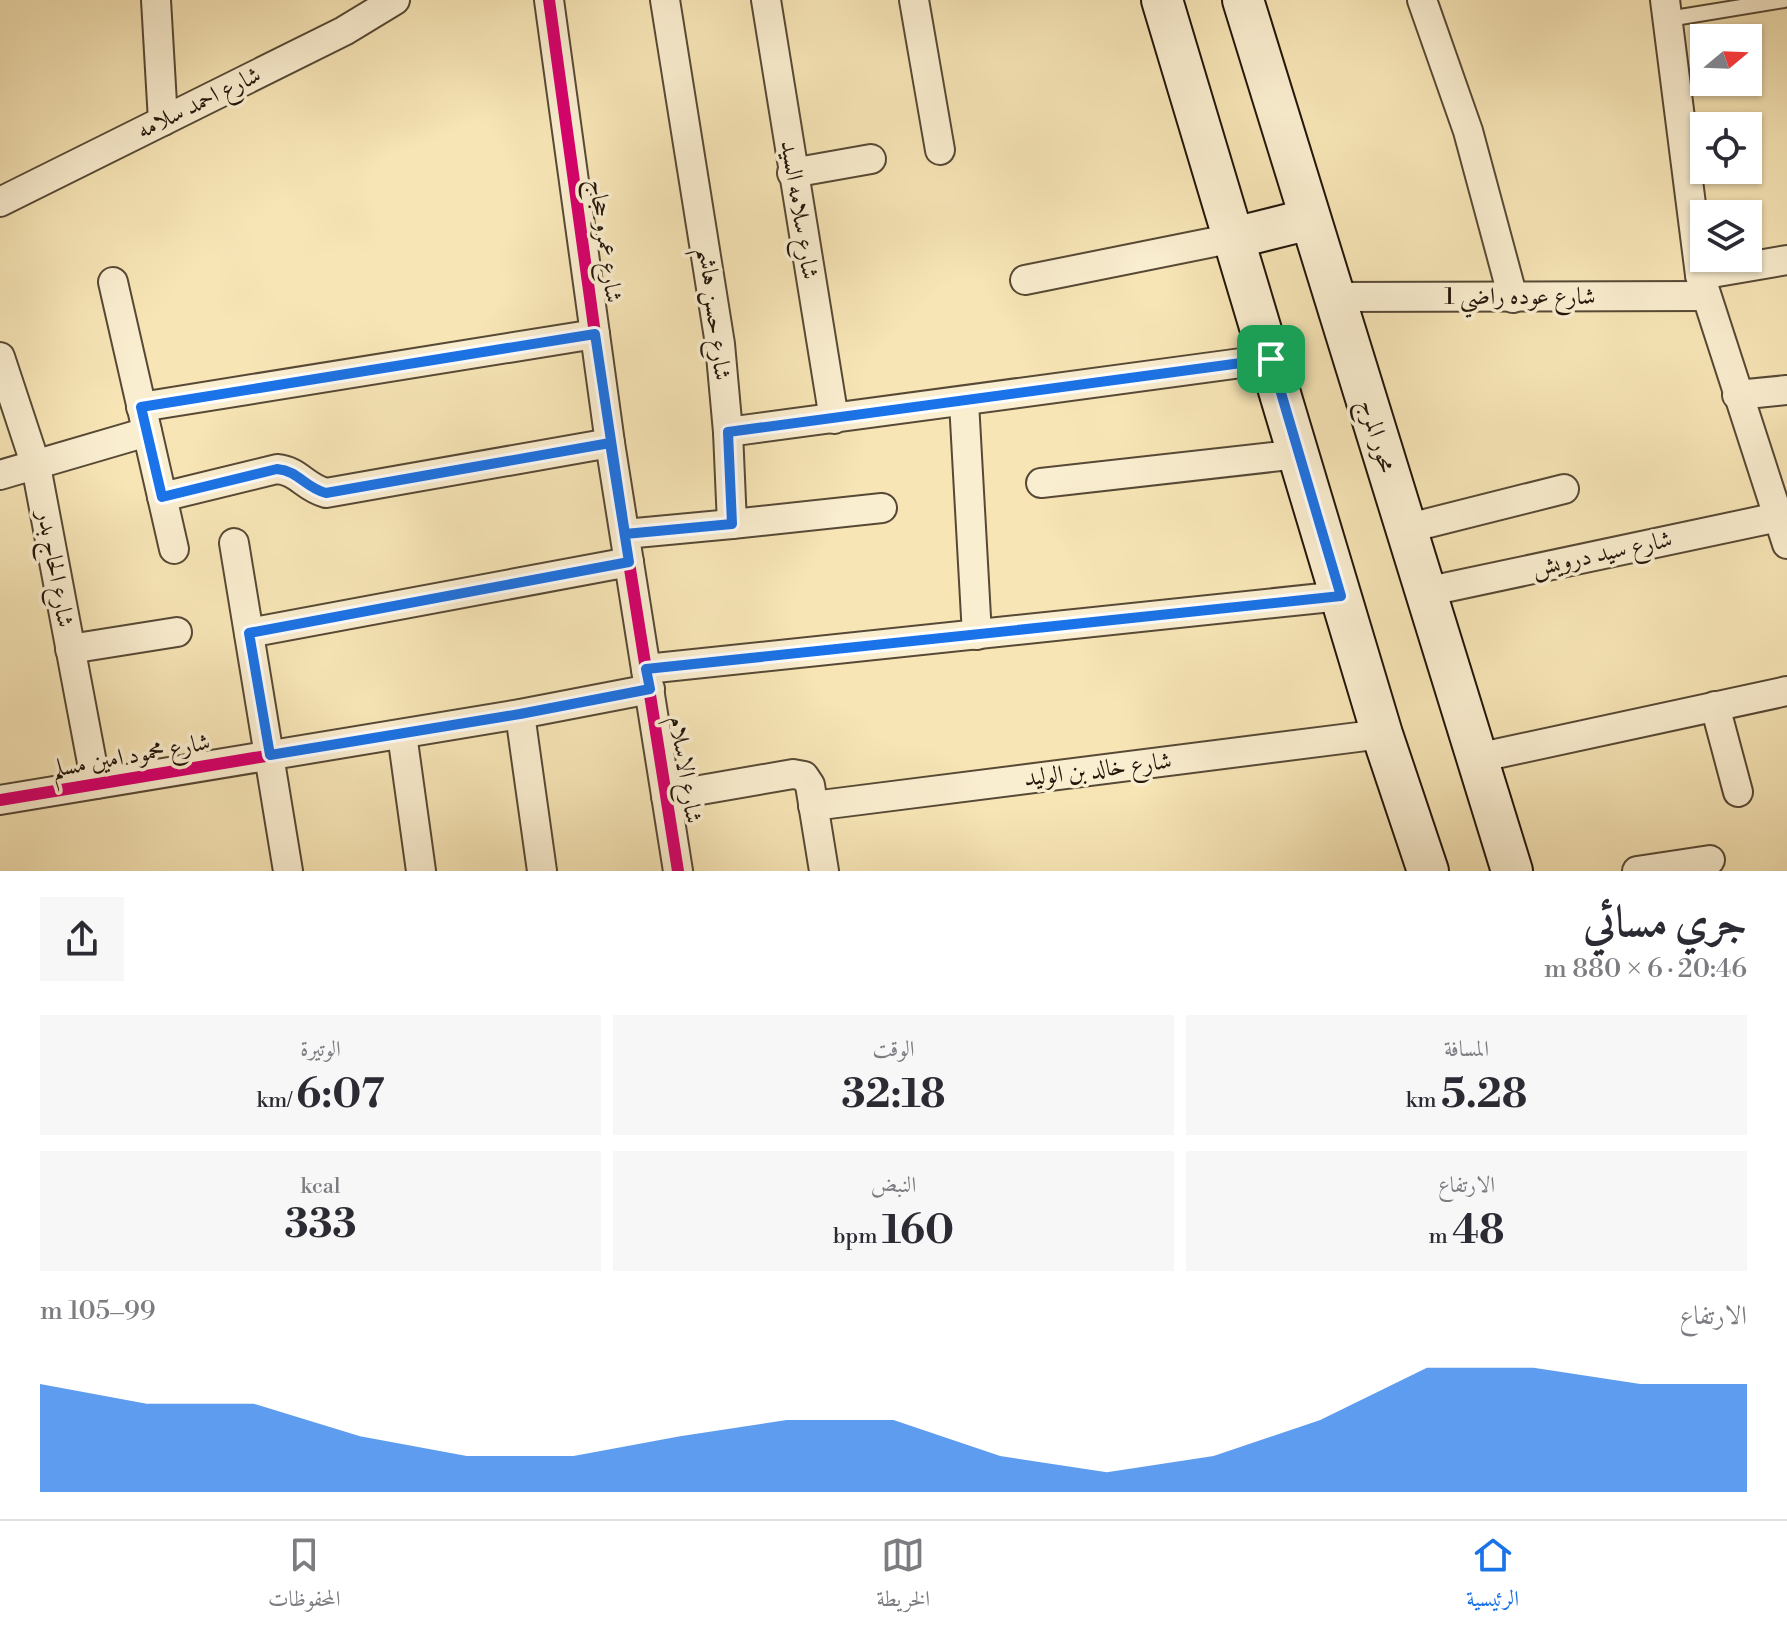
<!DOCTYPE html>
<html lang="ar">
<meta charset="utf-8">
<style>
:root{--surface:#fff;--page:#f7f7f7;--text:#2b2b33;--muted:#7c7c81;--line:#e1e1e2;--accent:#1a73e8}
body{margin:0;font-family:"Libre Bodoni",Amiri,serif;background:var(--page);color:var(--text);direction:rtl;height:100vh;display:flex;flex-direction:column;font-size:30px;white-space:nowrap}
*{box-sizing:border-box;margin:0}
p{font-size:26px;color:var(--muted)}
.icon{flex:none;width:44px;height:44px;fill:none;stroke:currentColor;stroke-width:2;stroke-linecap:round;stroke-linejoin:round}
.map{position:relative;height:871px;overflow:hidden;direction:ltr}
.details{display:flex;flex-direction:column;background:var(--surface);flex:1}
.details>*{flex:none}
.needle{width:52px;rotate:71deg}
.buttons{position:absolute;left:1690px;top:24px;display:grid;gap:16px}
.buttons a{display:grid;place-items:center;width:72px;height:72px;border-radius:0px;background:var(--surface);box-shadow:0 2px 6px #0004;font-size:40px}
.pin{position:absolute;display:grid;place-items:center;width:68px;height:68px;color:#fff;margin:-34px;border-radius:16px;box-shadow:0 4px 12px #0006}
.round{display:grid;place-items:center;flex:none;width:84px;height:84px;border-radius:0px;background:var(--page)}
.overview{display:flex;align-items:center;justify-content:space-between;height:136px;padding:0 40px}
h1{font-size:44px;font-weight:700;line-height:60px}
.metrics{display:grid;grid-template-columns:repeat(3,1fr);gap:12px;height:136px;padding:8px 40px}
.metrics div{display:grid;align-content:center;border-radius:0px;background:var(--page);text-align:center}
.metrics b{font-size:40px;font-weight:700}
.metrics small{font-size:22px;font-weight:400}
.metrics p{font-size:22px}
.chart{height:224px;padding:16px 40px}
.chart p{display:flex;justify-content:space-between}
.chart svg{width:100%;height:144px;margin-top:8px;fill:var(--accent);opacity:.7}
.dock{display:flex;justify-content:space-around;align-items:center;height:112px;border-top:2px solid var(--line);background:var(--surface);font-size:22px;color:var(--muted)}
.dock a{display:grid;justify-items:center;gap:4px}
.dock .active{color:var(--accent)}
.map>svg:first-child{display:block}
.lines{fill:none;stroke-linecap:round;stroke-linejoin:round}
.service-casing{stroke:#574935;stroke-width:18}
.minor-casing{stroke:#574935;stroke-width:32}
.secondary-casing{stroke:#22150a;stroke-width:44}
.service{stroke:#faeed0;stroke-width:14}
.minor{stroke:#faeed0;stroke-width:28}
.secondary{stroke:#faeed0;stroke-width:40}
.cycleway-casing{stroke:#faeed0;stroke-width:17}
.cycleway{stroke:#d6006c;stroke-width:12}
.route-casing{stroke:#fff;stroke-width:16}
.route{stroke:#1a73e8;stroke-width:10}
.labels{text-anchor:middle;dominant-baseline:central;stroke-width:7;stroke-linejoin:round;paint-order:stroke}
.street-label{font-size:24px;fill:#22150a;stroke:#faeed0}
</style>
<div class="map">
<svg width="1787" height="871" viewBox="0 0 1787 871">
<rect width="100%" height="100%" fill="#f7e5b6"/>
<filter id="stains"><feTurbulence type="fractalNoise" baseFrequency=".0025" numOctaves="4"/><feColorMatrix values="0 0 0 0 .2 0 0 0 0 .09 0 0 0 0 .02 0 0 0 .5 -.17"/></filter>
<radialGradient id="worn" r=".72"><stop offset=".6" stop-color="#630" stop-opacity="0"/><stop offset="1" stop-color="#630" stop-opacity=".3"/></radialGradient>
<g class="lines">
<g class="service-casing">
<path id="service" d="M1668,19L1784,0"/>
</g>
<g class="minor-casing">
<g id="minor">
<path d="M156,0L163,121"/>
<path d="M549,0L610,443L678,871"/>
<path d="M766,0L834,419"/>
<path d="M914,0L940,150"/>
<path d="M1422,0L1468,131L1513,298"/>
<path d="M1665,0L1700,275L1787,544"/>
<path d="M792,173L871,159"/>
<path d="M0,202L344,31L395,0"/>
<path d="M1700,275L1787,260"/>
<path d="M1025,280L1234,238"/>
<path d="M113,282L174,549"/>
<path d="M1334,297L1706,296"/>
<path d="M0,357L36,466L96,784"/>
<path d="M1737,395L1787,390"/>
<path d="M964,402L977,635"/>
<path d="M141,407L595,334"/>
<path d="M728,432L1271,359"/>
<path d="M0,475L147,432"/>
<path d="M1041,483L1299,454"/>
<path d="M162,497L277,469C299,471 304,487 326,493L610,443"/>
<path d="M732,524L882,508"/>
<path d="M1405,529L1564,489"/>
<path d="M625,534L732,524L728,432L720,344L665,0"/>
<path d="M234,543L288,871"/>
<path d="M1425,592L1778,517"/>
<path d="M249,633L629,562"/>
<path d="M70,649L177,632"/>
<path d="M646,669L1341,596"/>
<path d="M1715,706L1738,792"/>
<path d="M520,714L542,871"/>
<path d="M402,734L421,871"/>
<path d="M1477,758L1787,691"/>
<path d="M666,796L793,774L804,776L810,785L824,871"/>
<path d="M0,800L520,714L650,689"/>
<path d="M813,806L1382,734"/>
<path d="M1637,871L1710,860"/>
</g>
</g>
<g class="secondary-casing">
<g id="secondary">
<path d="M1162,0L1382,734L1428,871"/>
<path d="M1243,0L1512,871"/>
<path d="M1234,238L1310,219"/>
</g>
</g>
<use href="#service" class="service"/>
<use href="#minor" class="minor"/>
<use href="#secondary" class="secondary"/>
<g class="cycleway-casing">
<g id="cycleway">
<path d="M549,0L610,443L678,871"/>
<path d="M646,669L1341,596"/>
<path d="M0,800L520,714L650,689"/>
</g>
</g>
<use href="#cycleway" class="cycleway"/>
</g>
<g class="lines">
<g class="route-casing">
<path id="route" d="M1271,359L728,432L732,524L625,534L595,334L141,407L162,497L277,469C299,471 304,487 326,493L610,443L629,562L249,633L270,755L520,714L650,689L646,669L1341,596L1271,359"/>
</g>
<use href="#route" class="route"/>
</g>
<g class="labels">
<g class="street-label">
<text transform="translate(199 103) rotate(-26)">شارع احمد سلامه</text>
<text transform="translate(799 210) rotate(81)">شارع سلامه السيد</text>
<text transform="translate(605 241) rotate(82)">شارع عمرو حجاج</text>
<text x="1520" y="297">شارع عوده راضي 1</text>
<text transform="translate(714 314) rotate(83)">شارع حسن هاشم</text>
<text transform="translate(1377 436) rotate(73)">محور المرج</text>
<text transform="translate(1602 554) rotate(-12)">شارع سيد درويش</text>
<text transform="translate(55 569) rotate(80)">شارع الحاج بدر</text>
<text transform="translate(131 756) rotate(-10)">شارع محمود امين مسلم</text>
<text transform="translate(685 770) rotate(81)">شارع الاسلام</text>
<text transform="translate(1098 770) rotate(-7)">شارع خالد بن الوليد</text>
</g>
</g>
<rect width="100%" height="100%" filter="url(#stains)"/>
<rect width="100%" height="100%" fill="url(#worn)"/>
</svg>
<div class="buttons">
<a><svg class="needle" viewBox="-14 -14 28 28"><path d="M0-13l5 13h-10z" fill="#e53935"/><path d="M0 13l5-13h-10z" fill="#7c7c81"/></svg></a>
<a><svg class="icon" aria-label="locate" viewBox="0 0 24 24"><circle cx="12" cy="12" r="6"/><path d="M12 2v4M12 18v4M2 12h4M18 12h4"/></svg></a>
<a><svg class="icon" aria-label="layers" viewBox="0 0 24 24"><path d="M12 4l9 5-9 5-9-5zM3 14l9 5 9-5"/></svg></a>
</div>
<div class="pin" style="left:1271px;top:359px;background:#1e9e55"><svg class="icon" aria-label="arrive" viewBox="0 0 24 24"><path d="M6 21V4h12l-3 4 3 4H6"/></svg></div>
</div>
<section class="details">
<div class="overview"><div><h1>جري مسائي</h1><p>20:46 · 6 × 880 m</p></div><a class="round"><svg class="icon" aria-label="share" viewBox="0 0 24 24"><path d="M12 15V3M7 8l5-5 5 5M5 13v7h14v-7"/></svg></a></div>
<div class="metrics">
<div><p>المسافة</p><b>5.28<small> km</small></b></div>
<div><p>الوقت</p><b>32:18</b></div>
<div><p>الوتيرة</p><b>6:07<small> /km</small></b></div>
</div>
<div class="metrics">
<div><p>الارتفاع</p><b>48<small> m</small></b></div>
<div><p>النبض</p><b>160<small> bpm</small></b></div>
<div><p>kcal</p><b>333</b></div>
</div>
<div class="chart"><p><span>الارتفاع</span>99–105 m</p>
<svg viewBox="0 0 160 44" preserveAspectRatio="none"><path d="M0 44V11L10 17L20 17L30 27L40 33L50 33L60 27L70 22L80 22L90 33L100 38L110 33L120 22L130 6L140 6L150 11L160 11V44z"/></svg>
</div>
</section>
<nav class="dock">
<a class="active"><svg class="icon" aria-label="home" viewBox="0 0 24 24"><path d="M3 11l9-7 9 7M6 9v11h12V9"/></svg>الرئيسية</a>
<a><svg class="icon" aria-label="map" viewBox="0 0 24 24"><path d="M3 6l6-2 6 2 6-2v14l-6 2-6-2-6 2zM9 4v14M15 6v14"/></svg>الخريطة</a>
<a><svg class="icon" aria-label="saved" viewBox="0 0 24 24"><path d="M7 4h10v16l-5-4-5 4z"/></svg>المحفوظات</a>
</nav>
